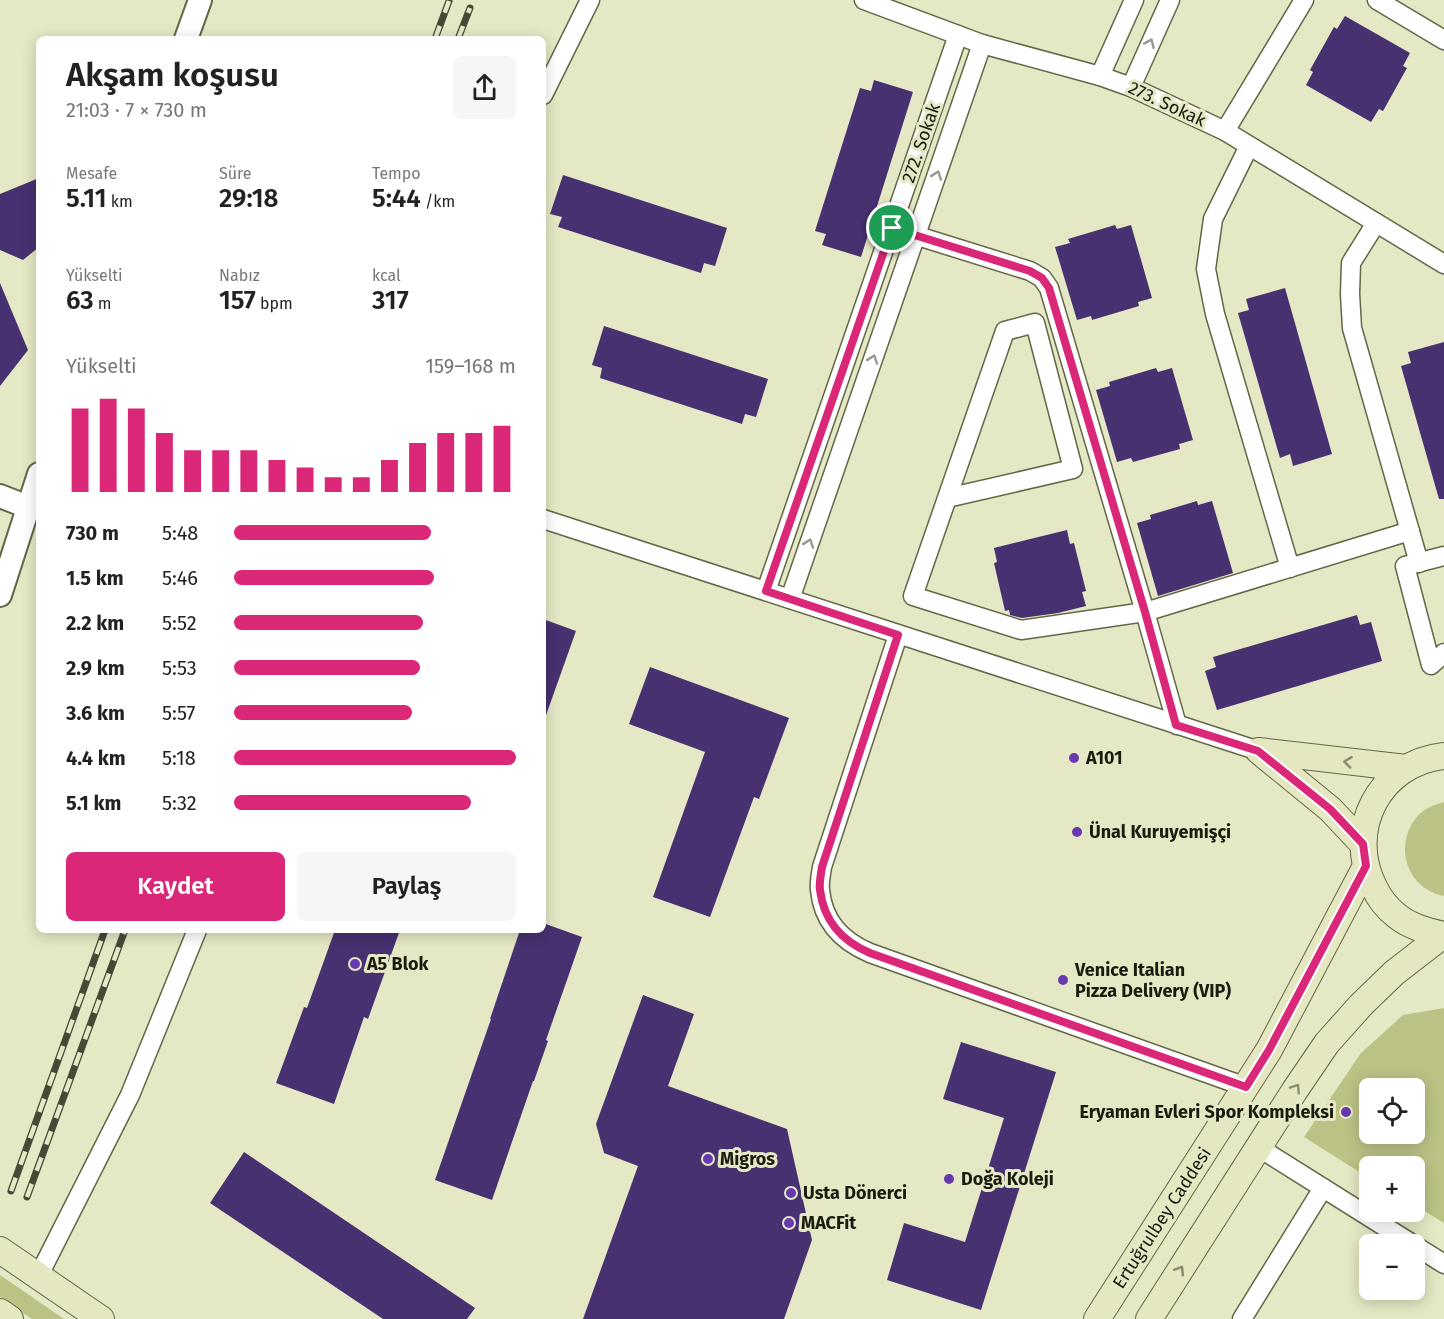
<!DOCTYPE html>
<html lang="tr">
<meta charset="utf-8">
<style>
:root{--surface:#fff;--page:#f6f6f6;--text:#222;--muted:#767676;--accent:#db2777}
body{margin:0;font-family:"Fira Sans",sans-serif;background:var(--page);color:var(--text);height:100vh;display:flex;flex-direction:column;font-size:22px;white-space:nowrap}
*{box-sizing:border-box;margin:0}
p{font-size:20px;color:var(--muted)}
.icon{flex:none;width:33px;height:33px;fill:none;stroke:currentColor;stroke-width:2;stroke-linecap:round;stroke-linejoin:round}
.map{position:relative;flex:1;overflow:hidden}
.panel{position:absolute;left:36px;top:36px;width:510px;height:897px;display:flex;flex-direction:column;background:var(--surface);border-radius:9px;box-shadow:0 3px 15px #0003}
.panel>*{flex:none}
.buttons{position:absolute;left:1359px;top:1078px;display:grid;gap:12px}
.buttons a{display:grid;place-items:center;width:66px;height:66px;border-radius:9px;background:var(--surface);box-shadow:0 3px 15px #0003;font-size:30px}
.pin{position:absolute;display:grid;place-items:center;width:51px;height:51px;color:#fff;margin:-26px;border:3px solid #fff;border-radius:50%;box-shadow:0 2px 6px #0007}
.round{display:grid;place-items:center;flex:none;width:63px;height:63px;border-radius:9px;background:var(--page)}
.headline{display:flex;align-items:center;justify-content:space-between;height:102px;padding:0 30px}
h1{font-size:33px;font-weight:600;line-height:45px}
.stats{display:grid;grid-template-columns:repeat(3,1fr);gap:9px;height:102px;padding:6px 30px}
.stats div{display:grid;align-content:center}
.stats b{font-size:26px;font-weight:600}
.stats small{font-size:16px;font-weight:400}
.stats p{font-size:16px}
.chart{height:168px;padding:12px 30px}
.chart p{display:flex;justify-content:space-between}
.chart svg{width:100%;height:108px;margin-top:6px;stroke:var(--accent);stroke-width:6}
.primary-button{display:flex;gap:12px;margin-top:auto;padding:12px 30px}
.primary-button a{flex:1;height:69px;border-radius:9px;background:var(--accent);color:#fff;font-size:24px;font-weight:600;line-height:69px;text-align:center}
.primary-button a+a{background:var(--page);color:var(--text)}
ul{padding:0 30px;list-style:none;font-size:20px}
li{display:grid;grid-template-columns:96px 72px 1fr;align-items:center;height:45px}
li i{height:15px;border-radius:8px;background:var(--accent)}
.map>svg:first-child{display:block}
.green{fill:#bcc286;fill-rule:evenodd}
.building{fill:#473171}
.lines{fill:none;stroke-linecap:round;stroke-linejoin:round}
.minor-casing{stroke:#636747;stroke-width:21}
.tertiary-casing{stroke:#636747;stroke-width:26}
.secondary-casing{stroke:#636747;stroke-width:28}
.minor{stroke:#fff;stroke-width:18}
.tertiary{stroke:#fff;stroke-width:22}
.secondary{stroke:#e5e7c1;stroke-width:26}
.rail-casing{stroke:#474936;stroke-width:7}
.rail{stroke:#e4e8c4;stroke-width:4.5;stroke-dasharray:14;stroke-linecap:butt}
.oneway{stroke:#989993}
.oneway2{stroke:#8a8c71}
.route-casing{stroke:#fff;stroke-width:12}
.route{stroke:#db2777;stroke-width:8}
.poi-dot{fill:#6738af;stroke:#e4e8c4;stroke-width:2}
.labels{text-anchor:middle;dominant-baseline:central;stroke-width:6;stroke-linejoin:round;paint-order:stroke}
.street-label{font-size:18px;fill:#1b1c0f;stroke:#e4e8c4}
.poi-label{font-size:18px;font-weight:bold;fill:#1b1c0f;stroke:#e4e8c4;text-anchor:start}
</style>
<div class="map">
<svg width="1444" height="1319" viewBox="0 0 1444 1319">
<rect width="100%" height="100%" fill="#e4e8c4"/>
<g class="green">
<path d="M1444,802V896C1408,889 1393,847 1416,818C1423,809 1433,805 1444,802Z"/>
<path d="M1444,1008V1223L1415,1205L1414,1167H1370L1369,1178L1304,1137L1361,1053L1403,1015ZM1370,1089H1414V1134H1370Z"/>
<path d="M0,1275L64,1319H32L0,1297Z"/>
</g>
<g class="building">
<path d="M1345,16L1410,53L1403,66L1407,68L1383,111L1379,109L1371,122L1306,85L1313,72L1310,70L1334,27L1337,29Z"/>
<path d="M874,80L913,92L861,257L822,245L826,234L815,231L860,88L871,91Z"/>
<path d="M563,175L727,228L715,266L704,263L701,273L558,227L562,217L550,214Z"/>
<path d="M39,178V247L23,260L0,250V194Z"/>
<path d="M1115,225L1117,229L1131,225L1152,298L1138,302L1139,306L1092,320L1091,316L1077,320L1055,247L1070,243L1068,239Z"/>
<path d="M0,283L28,350L0,386Z"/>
<path d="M1285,288L1332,454L1293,466L1290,454L1280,458L1238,313L1249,310L1246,299Z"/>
<path d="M604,326L768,379L756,417L745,414L742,424L600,378L602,368L592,365Z"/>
<path d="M1444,342V499H1439L1401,366L1411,363L1408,352Z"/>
<path d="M1156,368L1158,372L1172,368L1193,440L1179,444L1180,449L1133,462L1131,458L1117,462L1096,390L1110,386L1109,382Z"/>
<path d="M1197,501L1198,505L1212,501L1233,573L1158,596L1137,523L1151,519L1150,515Z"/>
<path d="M1067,530L1070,544L1074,543L1086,591L1082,592L1086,606L1058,613L1022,618L1010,615L1009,610L1005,611L994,563L997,562L994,548Z"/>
<path d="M1357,615L1360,625L1371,622L1382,661L1217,710L1205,671L1216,667L1213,657Z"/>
<path d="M543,619L576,631L545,718L543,717Z"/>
<path d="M650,667L789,718L759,799L754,797L710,917L653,897L705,752L629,724Z"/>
<path d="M543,923L582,937L546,1040L548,1041L534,1081H533L492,1200L435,1180L491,1019H490L520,930H543Z"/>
<path d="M335,930H400L368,1019L364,1017L334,1104L276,1083L304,1007L307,1008Z"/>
<path d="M643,995L694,1014L668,1086L787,1129L812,1240L784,1319H583L638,1166L604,1153L596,1124Z"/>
<path d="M961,1042L1056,1072L981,1310L887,1280L904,1223L965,1242L1004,1118L943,1099Z"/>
<path d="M244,1152L475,1308L467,1319H383L210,1203Z"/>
</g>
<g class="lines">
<g class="minor-casing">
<g id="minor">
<path d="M864,0L982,44L1100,76L1131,87L1225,131L1444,264"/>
<path d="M1377,0L1444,40"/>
<path d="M1100,76L1134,0"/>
<path d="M1131,87L1170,0"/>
<path d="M543,95L590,0"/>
<path d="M1225,131L1304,0"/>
<path d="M1249,146L1213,219L1206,269L1215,314L1290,568"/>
<path d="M1376,223L1351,263L1350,294L1352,328L1419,563"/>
<path d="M892,228L1030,271L1042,278L1049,288L1145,612L1410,531"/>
<path d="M947,498L1073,469L1035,323L1005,331L913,596L1021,630L1145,612L1177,725"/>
<path d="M543,519L1259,751"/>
<path d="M1444,556L1405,566L1431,665L1444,653"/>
<path d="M766,591L958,35"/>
<path d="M790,599L982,44"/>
<path d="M898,635L822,867C821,874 819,883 820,890C823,922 842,941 870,953L1246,1087"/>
<path d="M1258,1147L1414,1245"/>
<path d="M1414,1245L1444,1264"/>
<path d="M39,1275L130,1095L197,930"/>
<path d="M1242,1319L1323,1188"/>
</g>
</g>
<g class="tertiary-casing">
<g id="tertiary">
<path d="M186,39L200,0"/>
<path d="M0,496L28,507"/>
<path d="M0,595L39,474"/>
</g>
</g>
<g class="secondary-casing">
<g id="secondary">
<path d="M1444,756C1379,763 1345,830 1374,887C1379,898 1388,909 1397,916C1411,927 1427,931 1444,935"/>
<path d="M1363,844L1330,809L1259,751L1406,768"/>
<path d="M0,1250L101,1319"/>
<path d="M0,1312L10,1319"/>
<path d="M1097,1319L1269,1050L1366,866"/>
<path d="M1149,1319L1295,1090L1327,1043L1361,1005L1394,973L1443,935"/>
</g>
</g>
<use href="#minor" class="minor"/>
<use href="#tertiary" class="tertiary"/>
<use href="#secondary" class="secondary"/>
<g class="rail-casing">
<g id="rail">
<path d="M435,39L449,1"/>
<path d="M458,39L470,8"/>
<path d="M11,1191L105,930"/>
<path d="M27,1197L125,930"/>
</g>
</g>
<use href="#rail" class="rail"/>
</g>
<defs><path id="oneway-chevron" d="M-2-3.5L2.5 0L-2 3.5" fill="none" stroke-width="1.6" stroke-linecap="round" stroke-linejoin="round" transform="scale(1.5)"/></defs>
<g class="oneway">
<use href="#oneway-chevron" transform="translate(1150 43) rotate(-66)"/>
<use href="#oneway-chevron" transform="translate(937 175) rotate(-71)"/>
<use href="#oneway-chevron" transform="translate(873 359) rotate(-71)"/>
<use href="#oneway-chevron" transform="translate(809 543) rotate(-71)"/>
</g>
<g class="oneway2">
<use href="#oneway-chevron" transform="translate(1348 762) rotate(-173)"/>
<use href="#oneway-chevron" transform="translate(1296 1088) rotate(-56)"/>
<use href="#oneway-chevron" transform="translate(1180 1270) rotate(-58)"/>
</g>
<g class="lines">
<g class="route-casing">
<path id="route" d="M892,228L1030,271L1042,278L1049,288L1145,612L1176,725L1258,751L1330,809L1363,844L1366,866L1269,1050L1246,1087L870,953C842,941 824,922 820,890C819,883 821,874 822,867L898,635L766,591Z"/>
</g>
<use href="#route" class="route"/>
</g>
<g class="poi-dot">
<circle cx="1074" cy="758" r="6"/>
<circle cx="1077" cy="832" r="6"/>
<circle cx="355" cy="964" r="6"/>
<circle cx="1063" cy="980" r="6"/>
<circle cx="1346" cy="1112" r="6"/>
<circle cx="708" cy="1159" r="6"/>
<circle cx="949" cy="1179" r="6"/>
<circle cx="791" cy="1193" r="6"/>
<circle cx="789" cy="1223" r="6"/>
</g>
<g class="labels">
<g class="street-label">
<text transform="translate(1167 104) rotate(25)">273. Sokak</text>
<text transform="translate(921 143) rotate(-71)">272. Sokak</text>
<text transform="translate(1162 1218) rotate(-57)">Ertuğrulbey Caddesi</text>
</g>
<g class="poi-label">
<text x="1086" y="758">A101</text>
<text x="1089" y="832">Ünal Kuruyemişçi</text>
<text x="367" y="964">A5 Blok</text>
<text x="1075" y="970">Venice Italian<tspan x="1075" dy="21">Pizza Delivery (VIP)</tspan></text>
<text x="1334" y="1112" text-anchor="end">Eryaman Evleri Spor Kompleksi</text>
<text x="720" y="1159">Migros</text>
<text x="961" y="1179">Doğa Koleji</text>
<text x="803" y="1193">Usta Dönerci</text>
<text x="801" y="1223">MACFit</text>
</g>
</g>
</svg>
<div class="buttons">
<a><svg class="icon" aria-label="locate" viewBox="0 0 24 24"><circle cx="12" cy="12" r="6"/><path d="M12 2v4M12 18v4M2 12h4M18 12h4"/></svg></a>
<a>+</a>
<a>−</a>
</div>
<div class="pin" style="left:892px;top:228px;background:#1e9e55"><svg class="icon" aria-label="arrive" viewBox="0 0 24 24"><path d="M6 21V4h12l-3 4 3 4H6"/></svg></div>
<section class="panel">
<div class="headline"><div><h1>Akşam koşusu</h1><p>21:03 · 7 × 730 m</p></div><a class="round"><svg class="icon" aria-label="share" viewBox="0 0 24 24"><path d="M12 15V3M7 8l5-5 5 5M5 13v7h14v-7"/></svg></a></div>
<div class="stats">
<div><p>Mesafe</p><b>5.11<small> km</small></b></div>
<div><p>Süre</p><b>29:18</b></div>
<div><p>Tempo</p><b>5:44<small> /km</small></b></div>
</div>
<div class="stats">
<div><p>Yükselti</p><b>63<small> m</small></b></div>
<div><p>Nabız</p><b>157<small> bpm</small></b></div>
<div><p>kcal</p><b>317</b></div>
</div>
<div class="chart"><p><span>Yükselti</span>159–168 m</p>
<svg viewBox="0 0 160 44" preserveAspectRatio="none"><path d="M5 44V10M15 44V6M25 44V10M35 44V20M45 44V27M55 44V27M65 44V27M75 44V31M85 44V34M95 44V38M105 44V38M115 44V31M125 44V24M135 44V20M145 44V20M155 44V17"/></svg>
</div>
<ul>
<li><b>730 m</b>5:48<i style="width:70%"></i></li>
<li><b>1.5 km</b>5:46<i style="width:71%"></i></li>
<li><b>2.2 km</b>5:52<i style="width:67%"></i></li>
<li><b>2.9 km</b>5:53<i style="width:66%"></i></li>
<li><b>3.6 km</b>5:57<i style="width:63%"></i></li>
<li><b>4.4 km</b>5:18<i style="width:100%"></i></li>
<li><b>5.1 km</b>5:32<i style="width:84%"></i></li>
</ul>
<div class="primary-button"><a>Kaydet</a><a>Paylaş</a></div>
</section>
</div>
